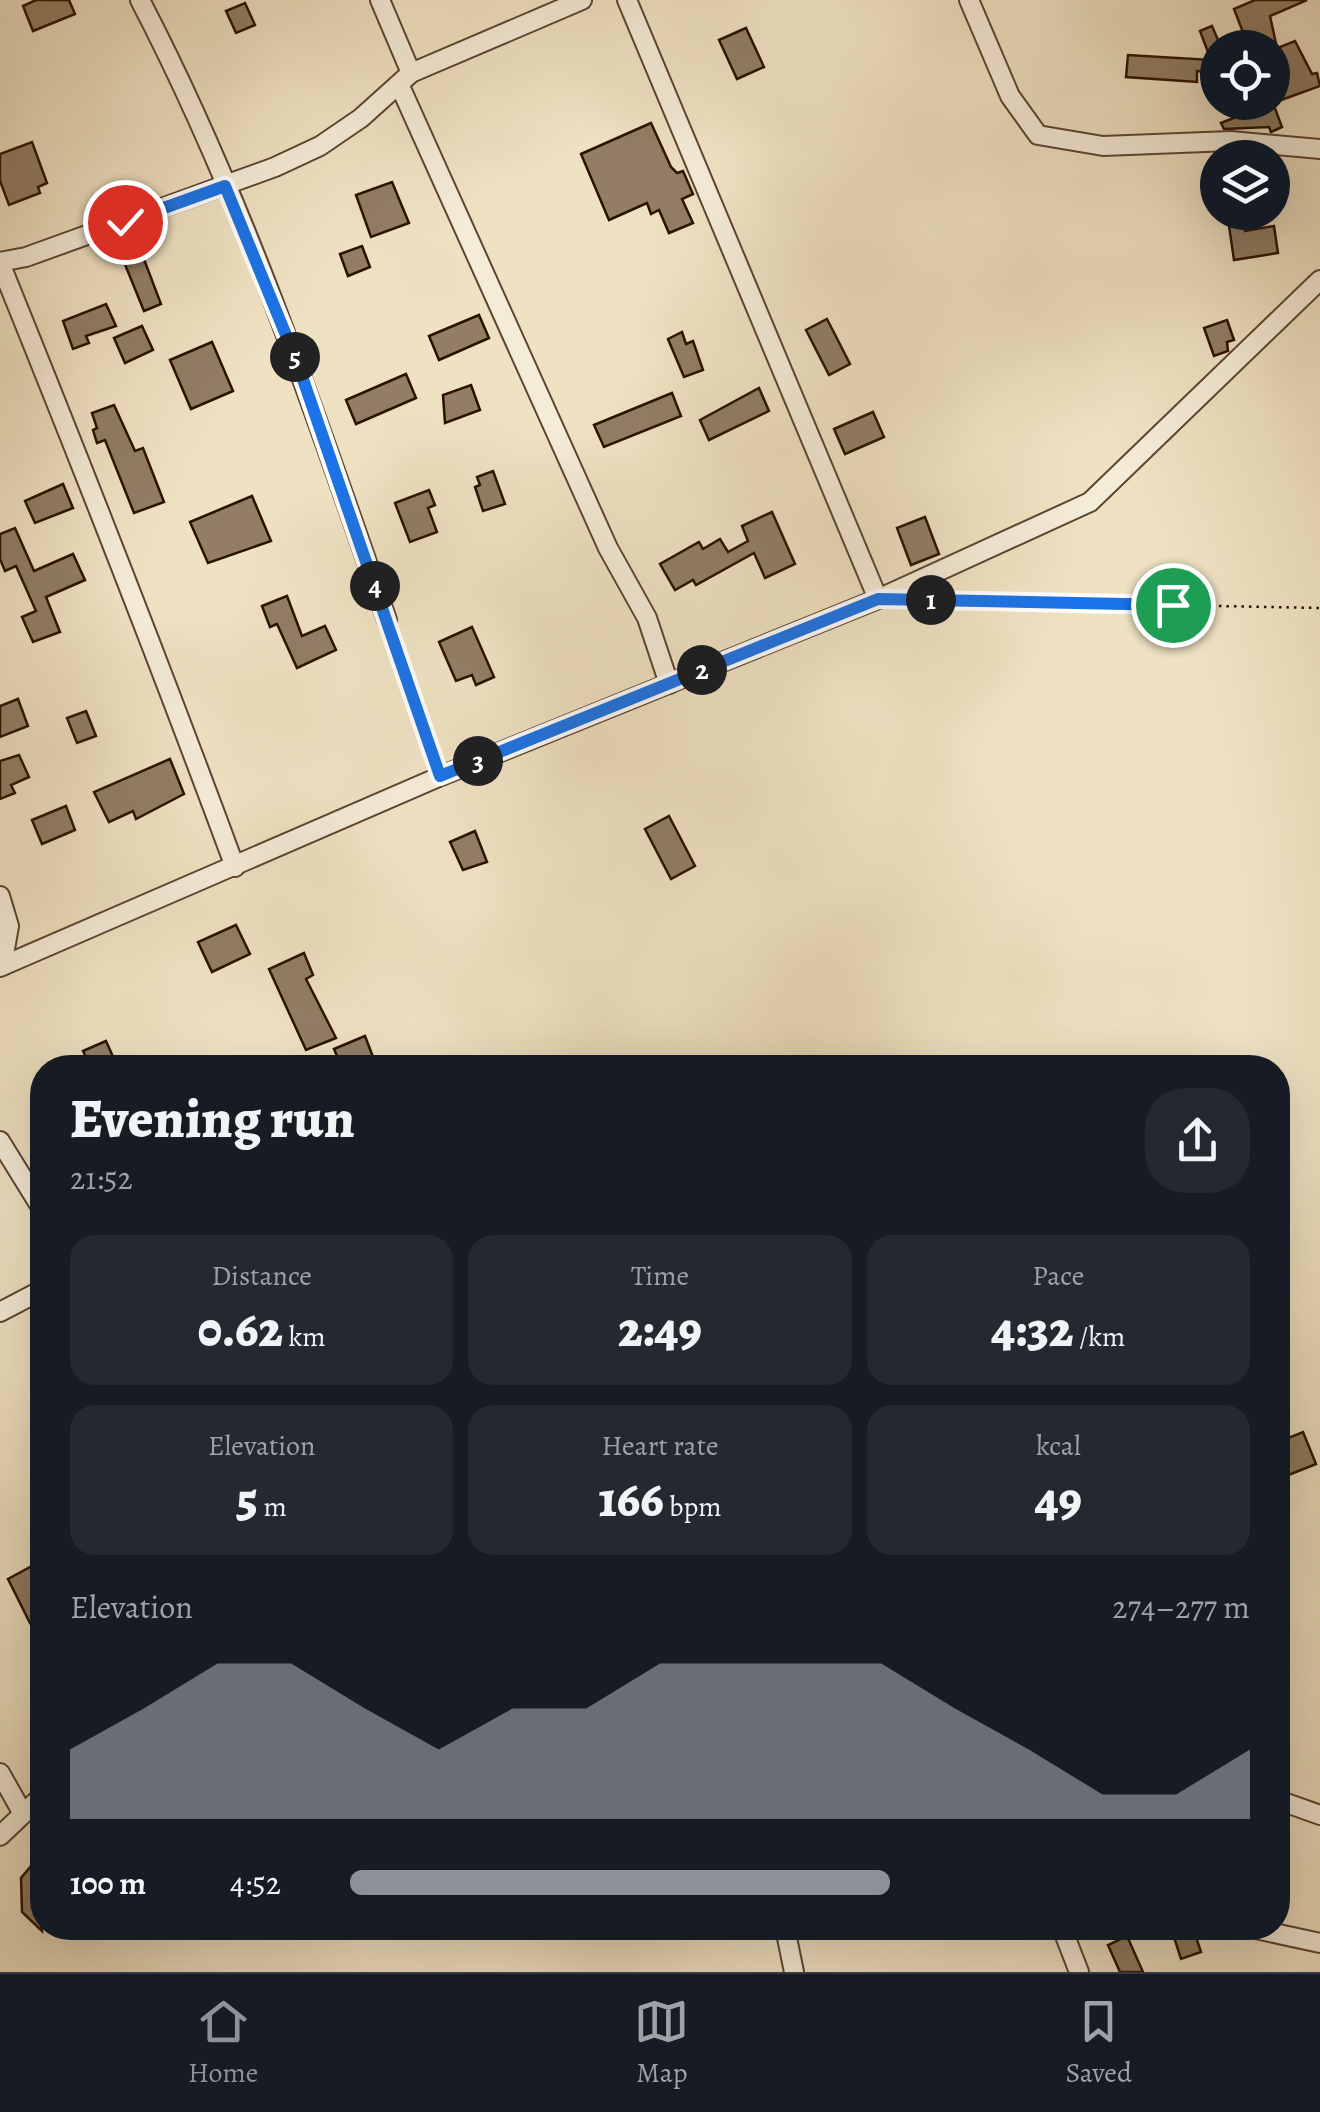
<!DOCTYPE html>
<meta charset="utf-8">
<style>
:root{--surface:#171b24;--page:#242831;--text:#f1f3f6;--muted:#9ea1a6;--line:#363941;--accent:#8c9099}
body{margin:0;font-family:Alegreya,serif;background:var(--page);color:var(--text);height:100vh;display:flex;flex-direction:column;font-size:38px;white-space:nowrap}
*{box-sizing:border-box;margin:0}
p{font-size:32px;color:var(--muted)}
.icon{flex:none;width:55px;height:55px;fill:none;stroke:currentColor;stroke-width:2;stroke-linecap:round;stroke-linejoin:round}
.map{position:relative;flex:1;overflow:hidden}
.drawer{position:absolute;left:30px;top:1055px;width:1260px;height:885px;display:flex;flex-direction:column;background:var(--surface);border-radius:40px;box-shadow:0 10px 40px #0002}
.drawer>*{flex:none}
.buttons{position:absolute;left:1200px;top:30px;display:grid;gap:20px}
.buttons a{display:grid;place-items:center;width:90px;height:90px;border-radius:50%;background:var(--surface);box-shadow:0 10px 40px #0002;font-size:50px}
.pin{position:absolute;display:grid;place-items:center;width:85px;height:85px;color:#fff;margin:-42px;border:5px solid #fff;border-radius:50%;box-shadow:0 2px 10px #0007}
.km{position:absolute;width:50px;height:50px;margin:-25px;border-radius:50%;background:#222;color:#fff;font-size:28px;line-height:50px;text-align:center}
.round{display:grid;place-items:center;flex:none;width:105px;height:105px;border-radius:40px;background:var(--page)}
.headline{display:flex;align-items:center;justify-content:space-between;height:170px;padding:0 40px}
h1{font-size:55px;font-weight:800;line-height:75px}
.stats{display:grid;grid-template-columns:repeat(3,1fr);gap:15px;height:170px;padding:10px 40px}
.stats div{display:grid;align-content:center;border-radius:25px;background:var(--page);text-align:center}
.stats b{font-size:50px;font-weight:800}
.stats small{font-size:28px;font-weight:400}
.stats p{font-size:28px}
.chart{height:280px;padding:20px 40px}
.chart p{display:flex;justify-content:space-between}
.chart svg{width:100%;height:180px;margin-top:10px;fill:var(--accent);opacity:.7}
ul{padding:0 40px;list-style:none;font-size:32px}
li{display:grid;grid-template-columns:160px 120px 1fr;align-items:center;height:75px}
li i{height:25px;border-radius:12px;background:var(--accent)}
.tab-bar{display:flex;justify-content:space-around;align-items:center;height:140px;border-top:2px solid var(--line);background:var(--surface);font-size:28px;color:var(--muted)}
.tab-bar a{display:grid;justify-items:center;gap:5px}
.tab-bar .active{color:var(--accent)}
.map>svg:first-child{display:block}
.building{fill:#917e65;stroke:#2b1100;stroke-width:2.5}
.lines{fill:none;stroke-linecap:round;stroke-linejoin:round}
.minor-casing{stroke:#5c4531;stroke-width:22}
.path{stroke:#2b1100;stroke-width:2.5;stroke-dasharray:2.5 5;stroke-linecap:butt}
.minor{stroke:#f5ecd8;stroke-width:18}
.route-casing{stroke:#fff;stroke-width:20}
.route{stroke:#1a73e8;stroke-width:12}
</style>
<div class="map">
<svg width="1320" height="1972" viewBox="0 0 1320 1972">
<rect width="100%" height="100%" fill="#efe2c3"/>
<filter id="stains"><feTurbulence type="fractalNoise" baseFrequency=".002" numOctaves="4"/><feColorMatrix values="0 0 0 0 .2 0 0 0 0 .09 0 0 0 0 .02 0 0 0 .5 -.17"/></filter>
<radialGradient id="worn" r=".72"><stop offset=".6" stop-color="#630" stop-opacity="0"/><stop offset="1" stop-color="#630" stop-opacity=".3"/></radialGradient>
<g class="building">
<path d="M36,0H69L75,14L33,31L23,6Z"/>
<path d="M1255,0H1307L1270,16L1277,48H1249L1234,9Z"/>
<path d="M245,3L255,25L236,33L226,11Z"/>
<path d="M1212,26L1218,40V74L1197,71V82L1126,77L1128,55L1211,60L1200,31Z"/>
<path d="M746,28L764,67L737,79L719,40Z"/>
<path d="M1295,41L1312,74L1317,73L1320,86L1273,103L1282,127L1271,132L1269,127L1224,129L1221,123L1259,108L1256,102H1272V50Z"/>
<path d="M651,123L671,167L677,173L683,171L693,194L682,199L693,223L669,233L659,210L651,214L647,203L609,220L581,154Z"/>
<path d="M32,142L47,183L38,187L40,193L9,205L0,181V154Z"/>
<path d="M392,182L409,223L371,237L356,195Z"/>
<path d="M1227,212H1245V231L1274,226L1278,253L1234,260Z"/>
<path d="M362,246L370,267L348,276L340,254Z"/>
<path d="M142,254L161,304L144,311L124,262Z"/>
<path d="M106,304L116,326L86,336L89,343L73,349L63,321Z"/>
<path d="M479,315L489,338L439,360L429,336Z"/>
<path d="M827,319L850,364L829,375L806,330Z"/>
<path d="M1227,320L1234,340L1227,342L1228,351L1214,356L1204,328Z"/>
<path d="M142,326L153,350L125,363L114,338Z"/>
<path d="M682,332L686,344L693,341L703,370L684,377L668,339Z"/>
<path d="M212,342L233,391L191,409L170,360Z"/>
<path d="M406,374L416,398L356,424L346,400Z"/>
<path d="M471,385L480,410L445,423L443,395Z"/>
<path d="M759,388L769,411L709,440L700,420Z"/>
<path d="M672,393L681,416L604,447L594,425Z"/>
<path d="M114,405L135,451L143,448L164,502L134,513L105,440L97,443L93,430L97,428L92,413Z"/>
<path d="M873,412L884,437L845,454L834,429Z"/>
<path d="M493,471L505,504L483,511L475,487L480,485L477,477Z"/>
<path d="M63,484L73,508L35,523L25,501Z"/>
<path d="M429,490L435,505L428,508L437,532L410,542L395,503Z"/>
<path d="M252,496L271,541L208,563L190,522Z"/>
<path d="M772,512L795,564L765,578L754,553L696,585L693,580L675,590L660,564L699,542L703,549L720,539L728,552L748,541L742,526Z"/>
<path d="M925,517L939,554L911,565L897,528Z"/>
<path d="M15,528L34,571L73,554L85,580L46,597L60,632L33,642L22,617L36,611L16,566L5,571L0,559V534Z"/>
<path d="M287,596L302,636L325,626L336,650L297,668L277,624L270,627L262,606Z"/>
<path d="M472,627L494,677L476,685L472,675L456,681L439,642Z"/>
<path d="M18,699L28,726L0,737V706Z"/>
<path d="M86,711L96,736L77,743L67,718Z"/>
<path d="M19,755L29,777L11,785L15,793L0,799V761Z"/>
<path d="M170,759L184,794L136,819L133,811L109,822L94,792Z"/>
<path d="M66,806L75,830L42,844L32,820Z"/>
<path d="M669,816L695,866L671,879L645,829Z"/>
<path d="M475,831L487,862L463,870L450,842Z"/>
<path d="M236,925L250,954L212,972L198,942Z"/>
<path d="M304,953L313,975L306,979L336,1038L306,1050L269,969Z"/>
<path d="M365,1036L373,1057L342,1068L334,1049Z"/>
<path d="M106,1041L118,1068H91L83,1051Z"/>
<path d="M1303,1432L1316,1464L1286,1476L1278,1442Z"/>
<path d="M32,1566L42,1587V1616L30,1623L8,1579Z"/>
<path d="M42,1853V1879L38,1884L42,1931L22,1912L21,1878Z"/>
<path d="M1193,1928L1201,1952L1181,1959L1173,1934Z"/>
<path d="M1127,1936L1143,1972H1120L1108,1945Z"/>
</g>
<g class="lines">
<g class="minor-casing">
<g id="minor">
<path d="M140,0C243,198 314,410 387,620"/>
<path d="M380,0L411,73"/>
<path d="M627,0L878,599"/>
<path d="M969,0L1010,96L1038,135L1103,146L1231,141L1320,149"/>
<path d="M399,84L608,548L647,618L669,684"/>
<path d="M0,262L26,257L275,167L320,146L361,118L411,73L582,0"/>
<path d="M0,263C81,463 160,664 235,867"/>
<path d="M0,896L9,926L2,966"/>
<path d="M0,967L441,776L878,599L1090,502L1320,280"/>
<path d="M0,1141L42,1209"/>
<path d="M0,1312L42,1290"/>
<path d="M0,1773L22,1812"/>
<path d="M1278,1800L1320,1815"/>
<path d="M0,1836L42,1796"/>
<path d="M785,1928L794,1972"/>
<path d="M1062,1928L1079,1972"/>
<path d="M1251,1928L1320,1943"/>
</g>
</g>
<g class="path">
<path d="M919,600L1320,608"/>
<path d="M392,636L435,761"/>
</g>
<use href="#minor" class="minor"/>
</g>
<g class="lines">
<g class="route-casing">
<path id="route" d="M125,222L225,186L297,362L440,776L878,599L1173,605"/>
</g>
<use href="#route" class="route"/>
</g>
<rect width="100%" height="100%" filter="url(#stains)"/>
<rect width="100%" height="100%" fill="url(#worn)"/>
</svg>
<div class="buttons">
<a><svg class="icon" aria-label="locate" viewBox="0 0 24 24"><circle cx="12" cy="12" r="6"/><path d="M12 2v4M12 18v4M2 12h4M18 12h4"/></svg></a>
<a><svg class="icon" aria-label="layers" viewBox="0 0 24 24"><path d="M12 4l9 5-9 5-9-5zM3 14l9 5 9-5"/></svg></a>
</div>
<div class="pin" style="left:1173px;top:605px;background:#1e9e55"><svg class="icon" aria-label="arrive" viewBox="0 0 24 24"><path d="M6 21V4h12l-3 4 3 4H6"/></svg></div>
<div class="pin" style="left:125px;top:222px;background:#d93025"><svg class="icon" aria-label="check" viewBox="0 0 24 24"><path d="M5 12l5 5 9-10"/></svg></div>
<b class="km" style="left:931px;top:600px">1</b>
<b class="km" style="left:702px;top:670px">2</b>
<b class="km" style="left:478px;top:761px">3</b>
<b class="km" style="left:375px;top:586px">4</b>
<b class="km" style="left:295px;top:357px">5</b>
<section class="drawer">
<div class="headline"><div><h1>Evening run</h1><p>21:52</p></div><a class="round"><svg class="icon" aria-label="share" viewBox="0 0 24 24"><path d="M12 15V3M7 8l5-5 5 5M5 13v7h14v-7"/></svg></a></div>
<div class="stats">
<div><p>Distance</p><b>0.62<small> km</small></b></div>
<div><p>Time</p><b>2:49</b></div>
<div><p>Pace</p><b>4:32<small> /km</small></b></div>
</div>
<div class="stats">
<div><p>Elevation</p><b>5<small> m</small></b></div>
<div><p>Heart rate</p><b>166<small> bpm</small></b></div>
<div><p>kcal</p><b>49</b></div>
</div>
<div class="chart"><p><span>Elevation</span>274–277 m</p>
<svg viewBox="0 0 160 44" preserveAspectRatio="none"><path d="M0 44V27L10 17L20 6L30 6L40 17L50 27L60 17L70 17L80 6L90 6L100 6L110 6L120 17L130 27L140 38L150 38L160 27V44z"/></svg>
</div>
<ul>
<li><b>100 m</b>4:52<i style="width:60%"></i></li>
</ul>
</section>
</div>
<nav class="tab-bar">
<a class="active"><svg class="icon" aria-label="home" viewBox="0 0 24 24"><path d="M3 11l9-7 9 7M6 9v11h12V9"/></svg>Home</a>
<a><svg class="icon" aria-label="map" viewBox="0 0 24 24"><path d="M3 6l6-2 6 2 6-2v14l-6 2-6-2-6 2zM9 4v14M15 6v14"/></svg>Map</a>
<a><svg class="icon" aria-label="saved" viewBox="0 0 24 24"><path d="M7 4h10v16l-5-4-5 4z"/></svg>Saved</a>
</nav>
